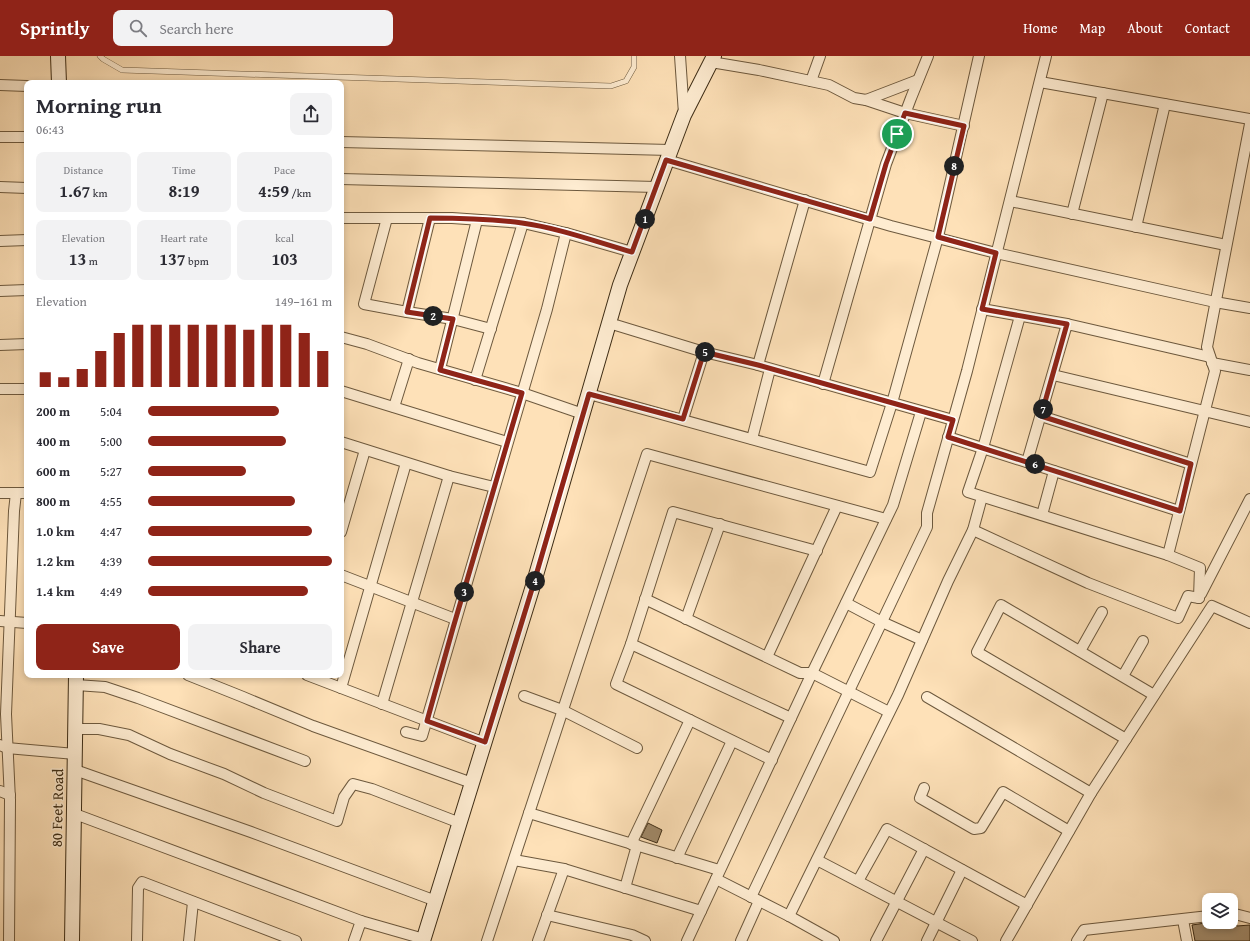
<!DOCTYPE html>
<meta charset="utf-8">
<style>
:root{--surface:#fff;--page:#f2f2f3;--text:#2b2b33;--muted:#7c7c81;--accent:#8f2418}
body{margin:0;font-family:"Gentium Book Plus",serif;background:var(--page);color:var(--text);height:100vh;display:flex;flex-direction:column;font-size:15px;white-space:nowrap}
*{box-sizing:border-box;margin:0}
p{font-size:13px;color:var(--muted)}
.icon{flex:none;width:22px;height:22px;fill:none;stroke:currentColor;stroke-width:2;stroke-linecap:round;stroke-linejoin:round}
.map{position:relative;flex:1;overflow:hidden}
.details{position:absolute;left:24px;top:24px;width:320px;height:598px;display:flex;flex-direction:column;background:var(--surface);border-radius:8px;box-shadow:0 2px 6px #0003}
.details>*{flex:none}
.tools{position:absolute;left:1202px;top:837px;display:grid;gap:8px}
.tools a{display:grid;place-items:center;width:36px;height:36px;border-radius:8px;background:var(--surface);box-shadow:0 2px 6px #0003;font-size:20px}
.pin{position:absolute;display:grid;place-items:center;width:34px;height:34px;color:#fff;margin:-17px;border:2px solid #fff;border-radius:50%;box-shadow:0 1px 4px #0007}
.km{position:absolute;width:20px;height:20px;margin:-10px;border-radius:50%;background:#222;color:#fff;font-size:11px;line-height:20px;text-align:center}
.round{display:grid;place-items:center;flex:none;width:42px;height:42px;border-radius:8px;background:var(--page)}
.headline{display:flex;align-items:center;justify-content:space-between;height:68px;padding:0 12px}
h1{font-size:22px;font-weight:700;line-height:30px}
.figures{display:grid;grid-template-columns:repeat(3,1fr);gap:6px;height:68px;padding:4px 12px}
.figures div{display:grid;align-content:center;border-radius:8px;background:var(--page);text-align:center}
.figures b{font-size:17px;font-weight:700}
.figures small{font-size:11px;font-weight:400}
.figures p{font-size:11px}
.chart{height:112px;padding:8px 12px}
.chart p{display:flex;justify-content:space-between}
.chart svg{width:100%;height:72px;margin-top:4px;stroke:var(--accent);stroke-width:6}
.primary-button{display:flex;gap:8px;margin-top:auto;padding:8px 12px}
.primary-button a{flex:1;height:46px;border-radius:8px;background:var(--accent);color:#fff;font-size:16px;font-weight:700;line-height:46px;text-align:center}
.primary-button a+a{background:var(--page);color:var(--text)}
ul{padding:0 12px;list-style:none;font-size:13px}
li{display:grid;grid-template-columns:64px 48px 1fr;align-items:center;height:30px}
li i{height:10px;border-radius:5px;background:var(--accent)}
header{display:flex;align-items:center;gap:24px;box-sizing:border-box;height:56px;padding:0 20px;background:var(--accent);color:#fff}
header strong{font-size:19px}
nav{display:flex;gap:22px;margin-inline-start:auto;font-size:14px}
.search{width:280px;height:36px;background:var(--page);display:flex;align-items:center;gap:10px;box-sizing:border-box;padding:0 14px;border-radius:8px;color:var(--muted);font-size:15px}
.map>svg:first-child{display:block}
.building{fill:#a18a6a;stroke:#3d2c15}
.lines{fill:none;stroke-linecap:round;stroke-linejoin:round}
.lane-casing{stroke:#6d593e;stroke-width:6}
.street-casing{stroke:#6d593e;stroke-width:12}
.secondary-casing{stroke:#3d2c15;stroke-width:16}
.lane{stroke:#feecd1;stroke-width:5}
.street{stroke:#feecd1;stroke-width:10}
.secondary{stroke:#feecd1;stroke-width:14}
.route-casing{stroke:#fff;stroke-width:8}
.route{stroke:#8f2418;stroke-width:5}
.labels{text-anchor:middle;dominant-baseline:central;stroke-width:3;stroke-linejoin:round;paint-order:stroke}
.street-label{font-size:15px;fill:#3d2c15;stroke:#feecd1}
</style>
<header>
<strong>Sprintly</strong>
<div class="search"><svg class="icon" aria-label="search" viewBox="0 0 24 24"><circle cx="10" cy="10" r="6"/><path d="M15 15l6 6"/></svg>Search here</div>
<nav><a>Home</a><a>Map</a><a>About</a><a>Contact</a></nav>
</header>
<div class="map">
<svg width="1250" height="885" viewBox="0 0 1250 885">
<rect width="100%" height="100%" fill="#fee1b8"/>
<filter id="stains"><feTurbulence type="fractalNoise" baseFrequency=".005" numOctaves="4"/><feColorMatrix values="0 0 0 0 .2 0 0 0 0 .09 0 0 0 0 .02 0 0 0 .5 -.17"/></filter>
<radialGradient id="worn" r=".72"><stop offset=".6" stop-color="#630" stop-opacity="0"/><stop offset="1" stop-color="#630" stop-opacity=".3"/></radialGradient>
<g class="building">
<path d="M648,767L662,774L657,787L641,781Z"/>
<path d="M1212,866V870L1236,868L1237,870L1250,869V885H1195L1192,869Z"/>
</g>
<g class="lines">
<g class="lane-casing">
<path id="lane" d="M100,0L103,3L122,14L611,30L626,25L634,11V0"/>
</g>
<g class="street-casing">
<g id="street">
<path d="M680,0L684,58"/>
<path d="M711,6L759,14L829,29L854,42L866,44L918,24"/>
<path d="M811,25L820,0"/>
<path d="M1040,26L1250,63"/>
<path d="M0,29L27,30"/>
<path d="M866,44L905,57L964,70"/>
<path d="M0,81H27"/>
<path d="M341,86L670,94"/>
<path d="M667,104L891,170L996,197L1215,246L1250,252"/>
<path d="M341,123L656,131"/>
<path d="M0,131L27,132"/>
<path d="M1010,145L1226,189"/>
<path d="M1072,158L1103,37"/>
<path d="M341,162H452L523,167L566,177L632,196"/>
<path d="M387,162L364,248L407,256L430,162"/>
<path d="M1136,171L1165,48"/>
<path d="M0,185L27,184"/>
<path d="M0,235L27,234"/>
<path d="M982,253L1067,268"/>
<path d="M407,256L453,263L491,273"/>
<path d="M1020,260L983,392L968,436L1168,499"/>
<path d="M609,267L704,296L758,309L953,364"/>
<path d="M341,281L367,288L418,307L522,337L583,358"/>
<path d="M0,289L27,288"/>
<path d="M1212,307L1250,314"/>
<path d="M758,309L805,144"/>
<path d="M440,313L477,164"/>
<path d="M1053,319L1250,366"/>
<path d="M475,324L523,167"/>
<path d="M823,328L886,108L911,42L928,0"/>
<path d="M0,333H27"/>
<path d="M341,335L507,386"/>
<path d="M589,338L870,416L892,347L938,181L979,0"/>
<path d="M394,351L409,303"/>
<path d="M1041,360L1191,408"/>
<path d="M683,363L704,296"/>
<path d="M948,381L1179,455"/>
<path d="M752,383L770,313"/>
<path d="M341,386L449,420L494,431"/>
<path d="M1027,406L1067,268L1210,301"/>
<path d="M0,437H27"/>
<path d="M1042,459L1054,415"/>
<path d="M973,474L1088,527L1178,562L1188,540L1199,542"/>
<path d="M341,476L365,394"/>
<path d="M341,519L455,563"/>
<path d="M1201,538L1250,443"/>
<path d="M1199,542L1200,512L1168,499L1215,315L1207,291L1250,68"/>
<path d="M645,543L800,617H812L889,656"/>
<path d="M846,547L882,566L922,584"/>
<path d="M686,563L720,468"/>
<path d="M0,565L27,567"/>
<path d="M631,588L791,662"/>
<path d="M1080,595L1102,556"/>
<path d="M767,601L837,450"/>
<path d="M188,619L243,641L313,670L472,727"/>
<path d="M307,619L485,687"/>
<path d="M1123,620L1143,585"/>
<path d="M76,629L105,631L138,642L305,705"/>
<path d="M341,632L406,407"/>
<path d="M524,640L562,654L637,692"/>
<path d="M927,641L1091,737"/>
<path d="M382,648L449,420"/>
<path d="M76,673H99L129,679L170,698L224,718L264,737L337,765L344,741L353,728L372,733L460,767"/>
<path d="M406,676L422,680L547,253L566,177"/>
<path d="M1126,683L977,596L1001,549L1154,639"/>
<path d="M0,689L7,692L75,698"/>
<path d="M772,704L616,628L631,588L673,456L817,495"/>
<path d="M75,714L251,776L436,845"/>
<path d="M924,732L920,742L974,773L981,772L1003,736L1069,775"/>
<path d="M0,735L10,739"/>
<path d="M529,757L719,814"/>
<path d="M75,758L361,865"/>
<path d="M631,788L690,664"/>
<path d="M677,802L732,685"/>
<path d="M514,804L564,813"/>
<path d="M817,804L972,885"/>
<path d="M716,823L789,860L834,885"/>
<path d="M858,825L887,773L1027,849"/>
<path d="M625,832L637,789"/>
<path d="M751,841L927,471V457L967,315L1046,0"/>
<path d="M1231,857L1250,862"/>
<path d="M547,859L632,879L645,885"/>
<path d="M789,860L898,639L948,525L973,474L982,441"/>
<path d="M1183,864L1187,885"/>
<path d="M9,885L10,744L6,658L14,455L16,437"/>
<path d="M137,885L138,832L142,826L296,885"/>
<path d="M189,885L193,846"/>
<path d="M354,885L361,865L424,883"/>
<path d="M487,885L647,398L886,463"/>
<path d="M538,885L564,813L701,855"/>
<path d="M687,885L812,617L893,449L921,356"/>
<path d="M741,885L759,845"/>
<path d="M876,885L924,793"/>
<path d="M927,885L962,814"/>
<path d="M1006,885L1091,737L1212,550L1250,567"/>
<path d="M1077,885L1084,874L1209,860"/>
</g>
</g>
<g class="secondary-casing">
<g id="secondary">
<path d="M58,0L59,27"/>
<path d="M72,885L76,619"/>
<path d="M423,885L532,533L620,229L684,59L714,0"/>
</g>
</g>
<use href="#lane" class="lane"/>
<use href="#street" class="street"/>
<use href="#secondary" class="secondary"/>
</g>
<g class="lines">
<g class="route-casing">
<path id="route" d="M905,57L964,70L938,181L996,197L982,253L1067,268L1041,360L1191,408L1180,455L948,381L953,364L758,309L704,296L683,363L589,338L532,533L485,686L427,665L453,572L522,337L440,314L453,263L407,256L430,162C460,162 493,163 522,167C559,172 597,186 632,196L666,104L870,163L886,108Z"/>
</g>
<use href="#route" class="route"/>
</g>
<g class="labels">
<g class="street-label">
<text transform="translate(57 752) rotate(-89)">80 Feet Road</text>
</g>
</g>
<rect width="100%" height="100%" filter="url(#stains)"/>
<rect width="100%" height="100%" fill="url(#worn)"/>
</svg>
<div class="tools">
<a><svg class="icon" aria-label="layers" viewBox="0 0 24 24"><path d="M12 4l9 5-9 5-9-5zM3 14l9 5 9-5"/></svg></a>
</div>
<div class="pin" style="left:897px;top:78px;background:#1e9e55"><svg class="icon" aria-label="arrive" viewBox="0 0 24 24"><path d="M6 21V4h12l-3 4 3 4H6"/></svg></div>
<b class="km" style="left:645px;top:163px">1</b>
<b class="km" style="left:433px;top:260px">2</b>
<b class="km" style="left:464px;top:536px">3</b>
<b class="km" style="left:535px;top:525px">4</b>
<b class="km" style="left:705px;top:296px">5</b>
<b class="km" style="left:1035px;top:408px">6</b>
<b class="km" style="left:1043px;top:353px">7</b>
<b class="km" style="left:954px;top:110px">8</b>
<section class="details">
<div class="headline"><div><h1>Morning run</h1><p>06:43</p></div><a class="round"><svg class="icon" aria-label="share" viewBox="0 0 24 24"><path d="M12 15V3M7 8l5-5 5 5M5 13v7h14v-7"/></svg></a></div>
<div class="figures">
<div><p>Distance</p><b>1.67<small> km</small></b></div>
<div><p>Time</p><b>8:19</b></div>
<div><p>Pace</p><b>4:59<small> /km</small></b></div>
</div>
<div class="figures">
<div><p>Elevation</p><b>13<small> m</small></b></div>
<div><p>Heart rate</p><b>137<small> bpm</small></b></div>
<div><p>kcal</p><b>103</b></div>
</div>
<div class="chart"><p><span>Elevation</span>149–161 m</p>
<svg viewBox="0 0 160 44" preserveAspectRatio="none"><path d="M5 44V35M15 44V38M25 44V33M35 44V22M45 44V11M55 44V6M65 44V6M75 44V6M85 44V6M95 44V6M105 44V6M115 44V9M125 44V6M135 44V6M145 44V11M155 44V22"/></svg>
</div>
<ul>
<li><b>200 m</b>5:04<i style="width:71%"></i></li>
<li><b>400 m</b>5:00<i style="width:75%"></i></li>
<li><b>600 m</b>5:27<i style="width:53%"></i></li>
<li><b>800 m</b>4:55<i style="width:80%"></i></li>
<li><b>1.0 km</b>4:47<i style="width:89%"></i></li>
<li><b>1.2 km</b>4:39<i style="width:100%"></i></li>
<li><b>1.4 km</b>4:49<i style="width:87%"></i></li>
</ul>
<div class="primary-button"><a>Save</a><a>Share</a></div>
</section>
</div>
